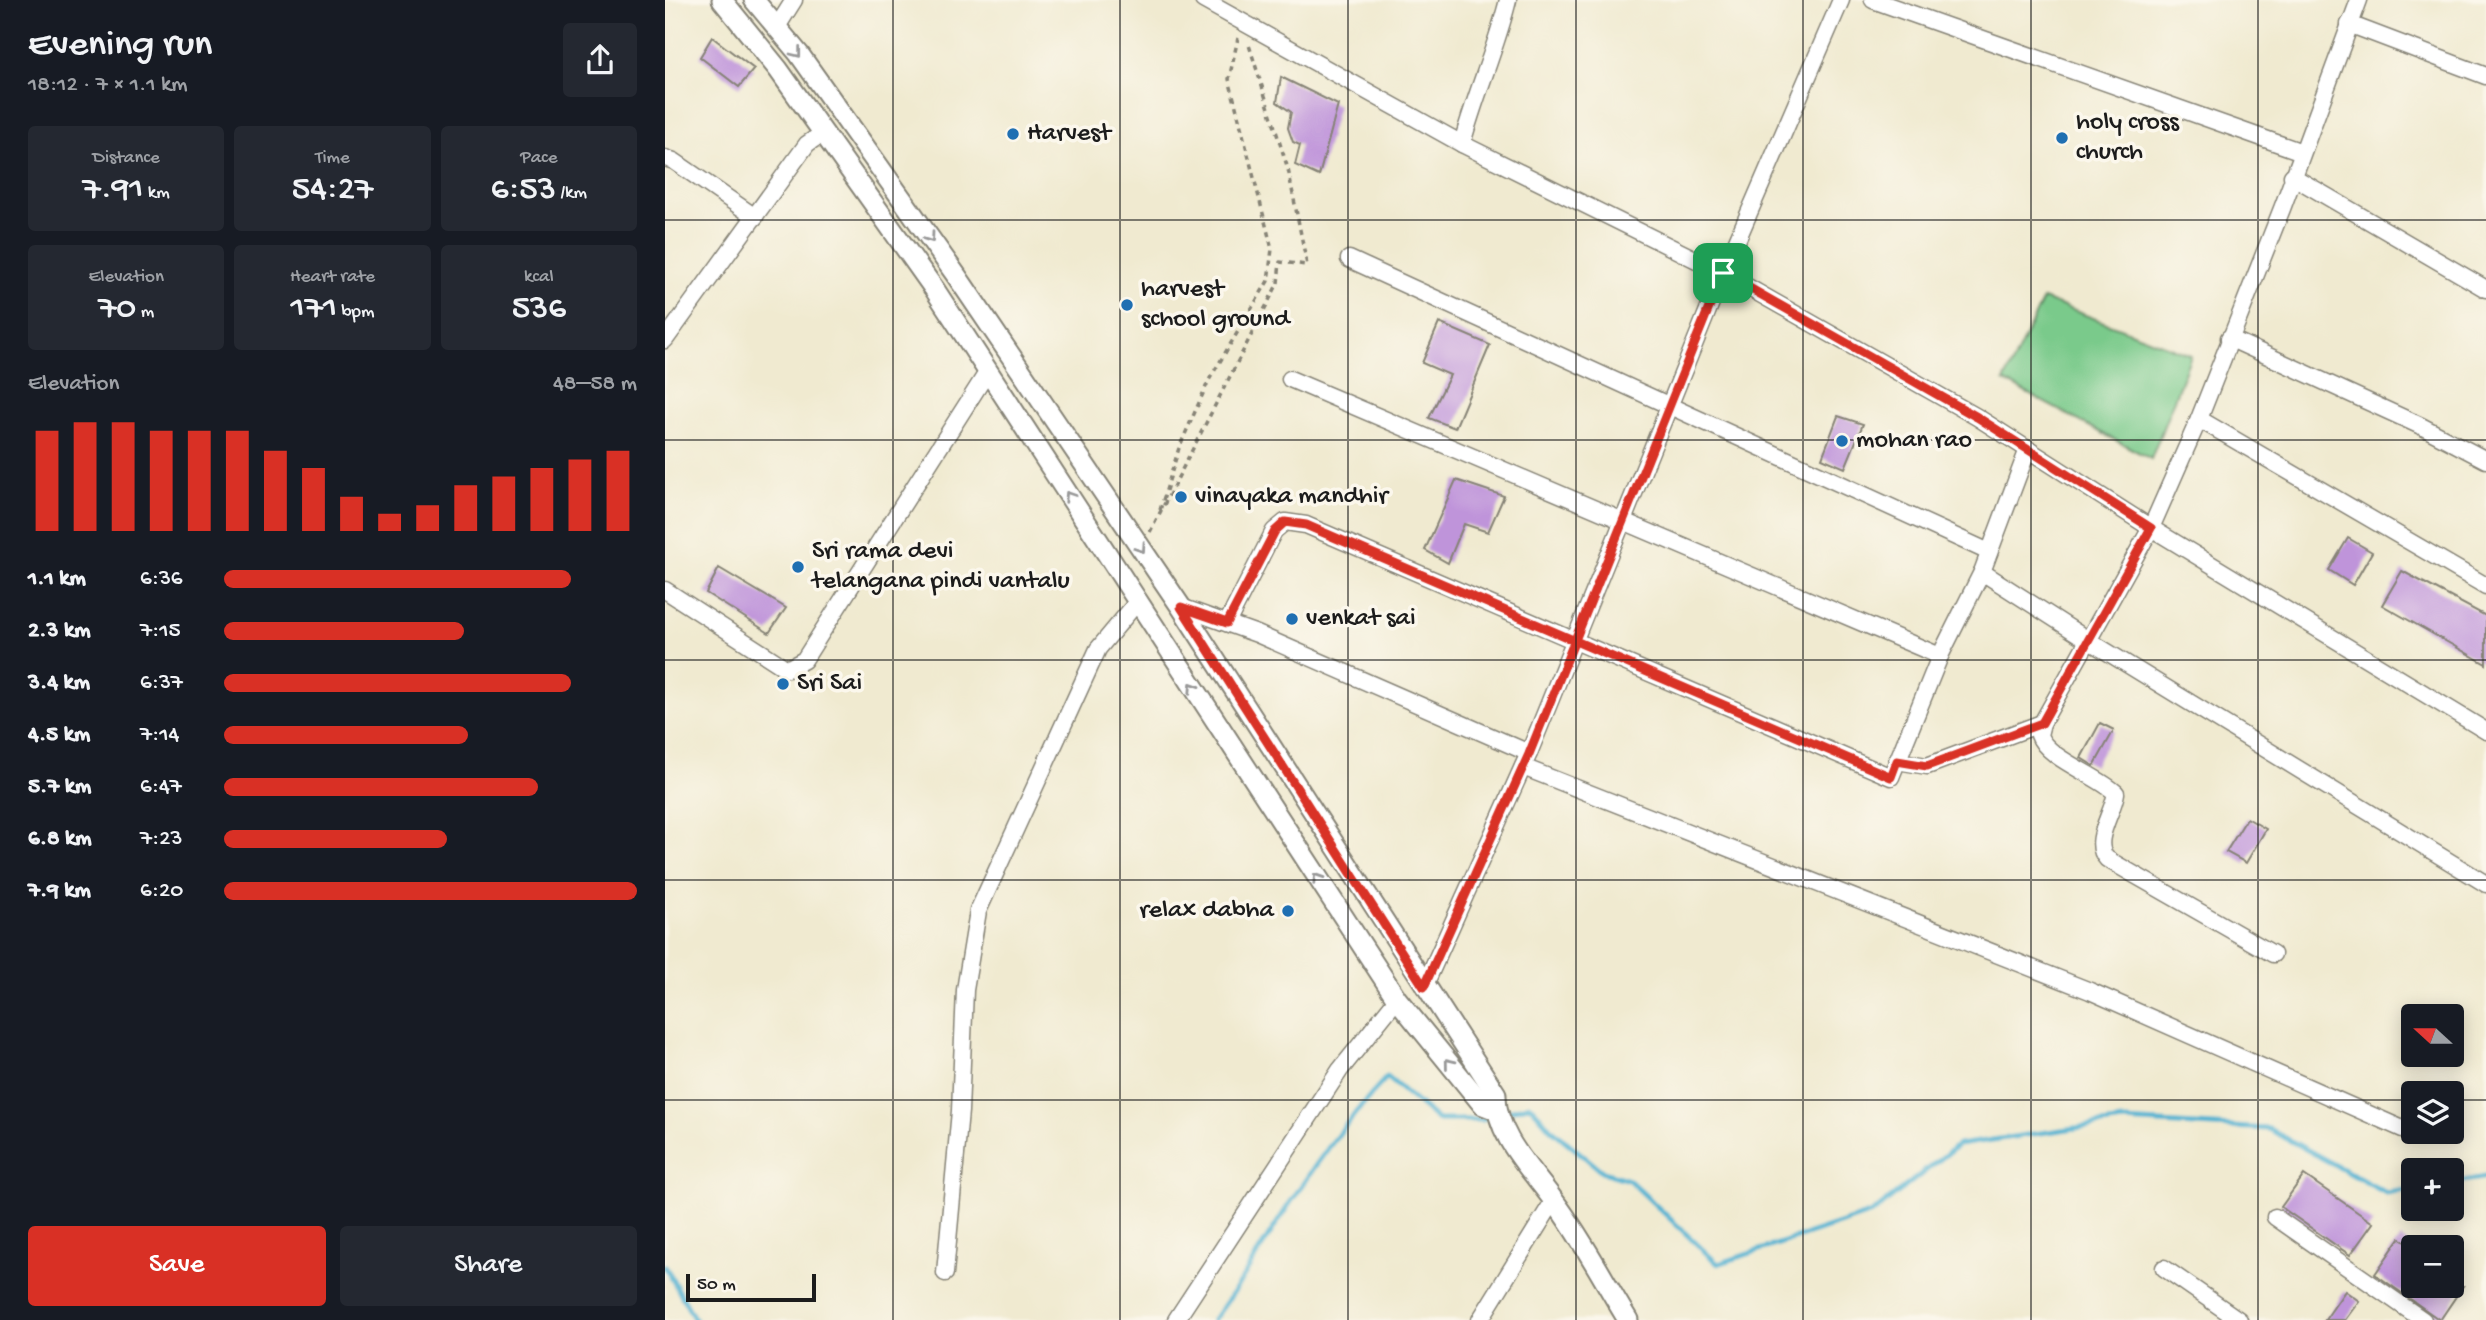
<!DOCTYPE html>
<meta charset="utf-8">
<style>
:root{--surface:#171b24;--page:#242831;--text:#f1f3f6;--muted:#9ea1a6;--accent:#d93025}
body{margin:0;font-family:"Gochi Hand",sans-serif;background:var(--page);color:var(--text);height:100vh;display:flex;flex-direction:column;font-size:26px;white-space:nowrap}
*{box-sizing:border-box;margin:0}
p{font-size:23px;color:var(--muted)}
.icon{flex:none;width:38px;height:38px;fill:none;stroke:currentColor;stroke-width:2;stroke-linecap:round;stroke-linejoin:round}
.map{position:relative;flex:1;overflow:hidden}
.panel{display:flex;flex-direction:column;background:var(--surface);width:665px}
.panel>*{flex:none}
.needle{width:46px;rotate:291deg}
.tools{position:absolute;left:1736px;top:1004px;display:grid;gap:14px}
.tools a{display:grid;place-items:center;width:63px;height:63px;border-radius:7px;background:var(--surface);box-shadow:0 4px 18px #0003;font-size:35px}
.scale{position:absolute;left:21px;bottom:18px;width:130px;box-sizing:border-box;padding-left:7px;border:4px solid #1c1c1c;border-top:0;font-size:19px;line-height:24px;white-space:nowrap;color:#1c1c1c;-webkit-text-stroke:5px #fbf7ec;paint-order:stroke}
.pin{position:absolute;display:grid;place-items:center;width:60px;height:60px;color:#fff;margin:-30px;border-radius:14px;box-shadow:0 4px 10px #0006}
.round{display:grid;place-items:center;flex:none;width:74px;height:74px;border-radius:7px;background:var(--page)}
.overview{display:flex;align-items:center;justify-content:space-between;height:119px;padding:0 28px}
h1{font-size:38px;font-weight:600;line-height:52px}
.stats{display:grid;grid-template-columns:repeat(3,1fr);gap:10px;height:119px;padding:7px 28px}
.stats div{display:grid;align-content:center;border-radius:7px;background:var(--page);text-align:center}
.stats b{font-size:35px;font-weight:600}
.stats small{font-size:19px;font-weight:400}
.stats p{font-size:19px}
.chart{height:196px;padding:14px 28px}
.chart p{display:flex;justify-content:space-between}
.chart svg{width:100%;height:126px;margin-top:7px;stroke:var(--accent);stroke-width:6}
.button{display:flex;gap:14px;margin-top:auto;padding:14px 28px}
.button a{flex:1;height:80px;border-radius:7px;background:var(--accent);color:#fff;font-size:28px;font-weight:600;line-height:80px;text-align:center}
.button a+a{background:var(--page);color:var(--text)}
ul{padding:0 28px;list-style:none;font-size:23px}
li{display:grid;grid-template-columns:112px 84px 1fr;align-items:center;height:52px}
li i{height:18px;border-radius:9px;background:var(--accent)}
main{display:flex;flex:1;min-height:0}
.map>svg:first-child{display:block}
.green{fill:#7aca8b;stroke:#4b7354;stroke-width:2}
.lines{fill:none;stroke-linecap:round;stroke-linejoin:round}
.stream{stroke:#53b2d1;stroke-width:5}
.building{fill:#bf94da}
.minor-casing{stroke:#868376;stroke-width:19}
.tertiary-casing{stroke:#868376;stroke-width:23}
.path{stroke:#868376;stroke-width:3.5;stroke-dasharray:5 5;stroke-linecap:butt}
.minor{stroke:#fff;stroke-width:16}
.tertiary{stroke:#fff;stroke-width:19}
.oneway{stroke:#999}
.route-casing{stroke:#fff;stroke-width:14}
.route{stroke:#d93025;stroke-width:9}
.grid{fill:none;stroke:#1c1c1c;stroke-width:2;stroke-opacity:0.55}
.poi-dot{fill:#1f6fb2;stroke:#fbf7ec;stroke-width:2.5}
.labels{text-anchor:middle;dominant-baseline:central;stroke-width:7;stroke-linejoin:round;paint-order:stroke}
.poi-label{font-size:26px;fill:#1c1c1c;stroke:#fbf7ec;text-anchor:start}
</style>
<main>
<section class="panel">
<div class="overview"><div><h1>Evening run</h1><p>18:12 · 7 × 1.1 km</p></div><a class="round"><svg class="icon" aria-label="share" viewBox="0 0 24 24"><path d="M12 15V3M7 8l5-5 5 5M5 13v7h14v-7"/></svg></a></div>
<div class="stats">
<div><p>Distance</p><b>7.91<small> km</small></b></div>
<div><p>Time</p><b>54:27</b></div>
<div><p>Pace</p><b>6:53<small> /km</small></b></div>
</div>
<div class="stats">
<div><p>Elevation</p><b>70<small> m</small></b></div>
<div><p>Heart rate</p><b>171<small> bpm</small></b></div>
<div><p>kcal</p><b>536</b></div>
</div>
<div class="chart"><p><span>Elevation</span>48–58 m</p>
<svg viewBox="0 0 160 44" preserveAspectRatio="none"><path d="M5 44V9M15 44V6M25 44V6M35 44V9M45 44V9M55 44V9M65 44V16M75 44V22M85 44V32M95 44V38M105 44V35M115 44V28M125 44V25M135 44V22M145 44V19M155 44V16"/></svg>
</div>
<ul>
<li><b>1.1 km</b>6:36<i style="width:84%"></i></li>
<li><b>2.3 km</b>7:15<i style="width:58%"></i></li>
<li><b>3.4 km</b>6:37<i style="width:84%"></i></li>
<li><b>4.5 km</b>7:14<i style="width:59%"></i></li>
<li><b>5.7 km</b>6:47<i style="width:76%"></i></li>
<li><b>6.8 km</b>7:23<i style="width:54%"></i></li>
<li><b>7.9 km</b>6:20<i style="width:100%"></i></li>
</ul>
<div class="button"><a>Save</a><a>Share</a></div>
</section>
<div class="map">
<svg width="1821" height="1320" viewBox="0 0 1821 1320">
<rect width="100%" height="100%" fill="#fbf7ec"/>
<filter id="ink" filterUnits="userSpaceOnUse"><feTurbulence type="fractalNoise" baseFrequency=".0143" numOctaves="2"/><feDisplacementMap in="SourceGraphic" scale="14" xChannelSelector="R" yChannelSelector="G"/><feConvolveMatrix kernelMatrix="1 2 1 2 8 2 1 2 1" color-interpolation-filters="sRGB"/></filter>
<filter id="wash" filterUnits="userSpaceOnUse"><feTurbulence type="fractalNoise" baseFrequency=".00686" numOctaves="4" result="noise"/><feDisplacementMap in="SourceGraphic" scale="28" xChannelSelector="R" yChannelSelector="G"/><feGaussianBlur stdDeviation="1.57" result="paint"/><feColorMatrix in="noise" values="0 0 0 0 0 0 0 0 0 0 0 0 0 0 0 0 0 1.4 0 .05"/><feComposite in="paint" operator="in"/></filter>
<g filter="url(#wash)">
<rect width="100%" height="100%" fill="#f0ead0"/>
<path class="green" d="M1378,299L1526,355L1486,459L1339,381Z"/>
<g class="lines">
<g class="stream">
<path d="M838,1113L865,1105L886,1129L938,1172L964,1180L1053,1264L1207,1213L1293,1145L1458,1121L1604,1129L1721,1193L1748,1189"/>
<path d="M1787,1183L1821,1177"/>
<path d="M0,1266L30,1320"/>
<path d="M548,1320C571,1292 587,1261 607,1231C641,1177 678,1123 722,1077L773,1120H818L829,1116"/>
</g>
</g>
<g id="blocks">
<g class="building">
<path d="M47,37L89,69L74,87L35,57Z"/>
<path d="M616,77L673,105L654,176L630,165L635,145L628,142L623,128L626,112L612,102Z"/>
<path d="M774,323L825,345L790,428L764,418L785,375L757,363Z"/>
<path d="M1173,416L1198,424L1180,468L1157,458Z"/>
<path d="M791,480L839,496L823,532L799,524L783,563L760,550Z"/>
<path d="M1683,538L1707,552L1688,585L1664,570Z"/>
<path d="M54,568L121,608L104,633L41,593Z"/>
<path d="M1737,571L1821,616V664L1717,605Z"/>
<path d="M1435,723L1449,730L1429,766L1416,758Z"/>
<path d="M1582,818L1601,829L1581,863L1561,852Z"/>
<path d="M1639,1175L1708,1223L1685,1255L1616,1207Z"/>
<path d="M1735,1238L1748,1247V1286H1798L1775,1320L1710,1274Z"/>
<path d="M1680,1291L1694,1301L1680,1320H1660Z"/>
</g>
</g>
</g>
<g filter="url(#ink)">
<use href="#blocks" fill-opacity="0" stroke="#868376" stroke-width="2"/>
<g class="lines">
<g class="minor-casing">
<g id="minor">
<path d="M538,0L797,144L1058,273L1312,417L1486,528L1821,731"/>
<path d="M1208,0L1637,152"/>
<path d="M1684,24L1821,76"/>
<path d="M112,27L129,0"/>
<path d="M797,144C810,95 831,49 843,0"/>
<path d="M0,158L9,161L90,217"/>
<path d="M1627,176L1821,289"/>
<path d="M684,259L1324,552"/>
<path d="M1564,338L1756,426L1821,460"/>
<path d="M0,340L142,144L158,133"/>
<path d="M625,379L1275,656"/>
<path d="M1534,419L1821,586"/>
<path d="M1317,572L1426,642L1821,884"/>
<path d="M0,590L122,669L139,660L323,371"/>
<path d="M516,607L592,634L864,753"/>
<path d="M562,623L609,531L620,522L641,525L1226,777L1275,656L1317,572L1363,449"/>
<path d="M1232,761L1262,766L1377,723"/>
<path d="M858,767L1425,991L1749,1134"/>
<path d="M1608,954L1442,859C1426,842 1448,814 1451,793C1432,775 1381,758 1374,735L1377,723L1486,528L1534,419L1618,206L1694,0"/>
<path d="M759,987L864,753L1058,273L1176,0"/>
<path d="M1610,1217L1758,1320"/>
<path d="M1499,1268L1574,1320"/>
<path d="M280,1273L295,1111L300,990L313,911L433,649L473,601"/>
<path d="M511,1320L675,1070L732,999"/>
<path d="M815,1320L889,1200"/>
</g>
</g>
<g class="tertiary-casing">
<g id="tertiary">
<path d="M57,0L113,69L270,290L732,999L818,1105L831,1110"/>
<path d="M89,0L134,54L291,275L516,607L831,1094C830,1135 867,1170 889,1201C917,1238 939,1281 963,1320"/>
</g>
</g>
<g class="path">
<path d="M495,510L514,448L544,380L603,281L607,249L564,79L573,38"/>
<path d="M485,532L613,283L615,262L642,265L623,169L584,45"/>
</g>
<use href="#minor" class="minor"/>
<use href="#tertiary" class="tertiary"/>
</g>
<defs><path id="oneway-chevron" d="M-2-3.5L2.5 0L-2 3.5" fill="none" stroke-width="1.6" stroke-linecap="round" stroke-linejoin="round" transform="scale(1.75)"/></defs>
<g class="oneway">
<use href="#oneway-chevron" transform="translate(132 53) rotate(52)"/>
<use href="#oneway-chevron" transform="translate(265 238) rotate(55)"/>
<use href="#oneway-chevron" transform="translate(404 496) rotate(-123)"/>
<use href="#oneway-chevron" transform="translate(476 548) rotate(56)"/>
<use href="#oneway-chevron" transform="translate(528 687) rotate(-123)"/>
<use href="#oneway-chevron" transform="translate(652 878) rotate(-123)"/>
<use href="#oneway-chevron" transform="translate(784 1063) rotate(-129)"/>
</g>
</g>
<g class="lines" filter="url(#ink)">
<g class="route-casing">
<path id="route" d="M1058,273L864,754L759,987L516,607L562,623L610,531L620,522L641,525L1226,777L1232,761L1262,766L1377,723L1486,528L1312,417L1058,273"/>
</g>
<use href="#route" class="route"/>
</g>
<path class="grid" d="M228,0V1320M455,0V1320M683,0V1320M911,0V1320M1138,0V1320M1366,0V1320M1593,0V1320M0,220H1821M0,440H1821M0,660H1821M0,880H1821M0,1100H1748M1787,1100H1821"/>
<g class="poi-dot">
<circle cx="348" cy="134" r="7"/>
<circle cx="1397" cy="138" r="7"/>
<circle cx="462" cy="305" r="7"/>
<circle cx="1177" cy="441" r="7"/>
<circle cx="516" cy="497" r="7"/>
<circle cx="133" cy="567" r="7"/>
<circle cx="627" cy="619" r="7"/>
<circle cx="118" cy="684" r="7"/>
<circle cx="623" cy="911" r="7"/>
</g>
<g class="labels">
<g class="poi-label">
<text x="1411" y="123">holy cross<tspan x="1411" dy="30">church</tspan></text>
<text x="362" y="134">Harvest</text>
<text x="476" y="290">harvest<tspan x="476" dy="30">school ground</tspan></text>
<text x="1191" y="441">mohan rao</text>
<text x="530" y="497">vinayaka mandhir</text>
<text x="147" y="552">Sri rama devi<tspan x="147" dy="30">telangana pindi vantalu</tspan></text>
<text x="641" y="619">venkat sai</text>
<text x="132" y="684">Sri Sai</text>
<text x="609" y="911" text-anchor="end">relax dabha</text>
</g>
</g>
</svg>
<div class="tools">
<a><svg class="needle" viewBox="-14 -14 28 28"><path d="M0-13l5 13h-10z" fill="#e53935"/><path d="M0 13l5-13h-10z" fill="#9ea1a6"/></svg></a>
<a><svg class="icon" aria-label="layers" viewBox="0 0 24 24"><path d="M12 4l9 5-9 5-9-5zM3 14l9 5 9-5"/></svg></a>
<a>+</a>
<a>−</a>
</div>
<div class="scale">50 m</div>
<div class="pin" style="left:1058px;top:273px;background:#1e9e55"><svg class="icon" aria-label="arrive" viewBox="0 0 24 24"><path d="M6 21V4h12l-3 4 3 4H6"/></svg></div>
</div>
</main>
